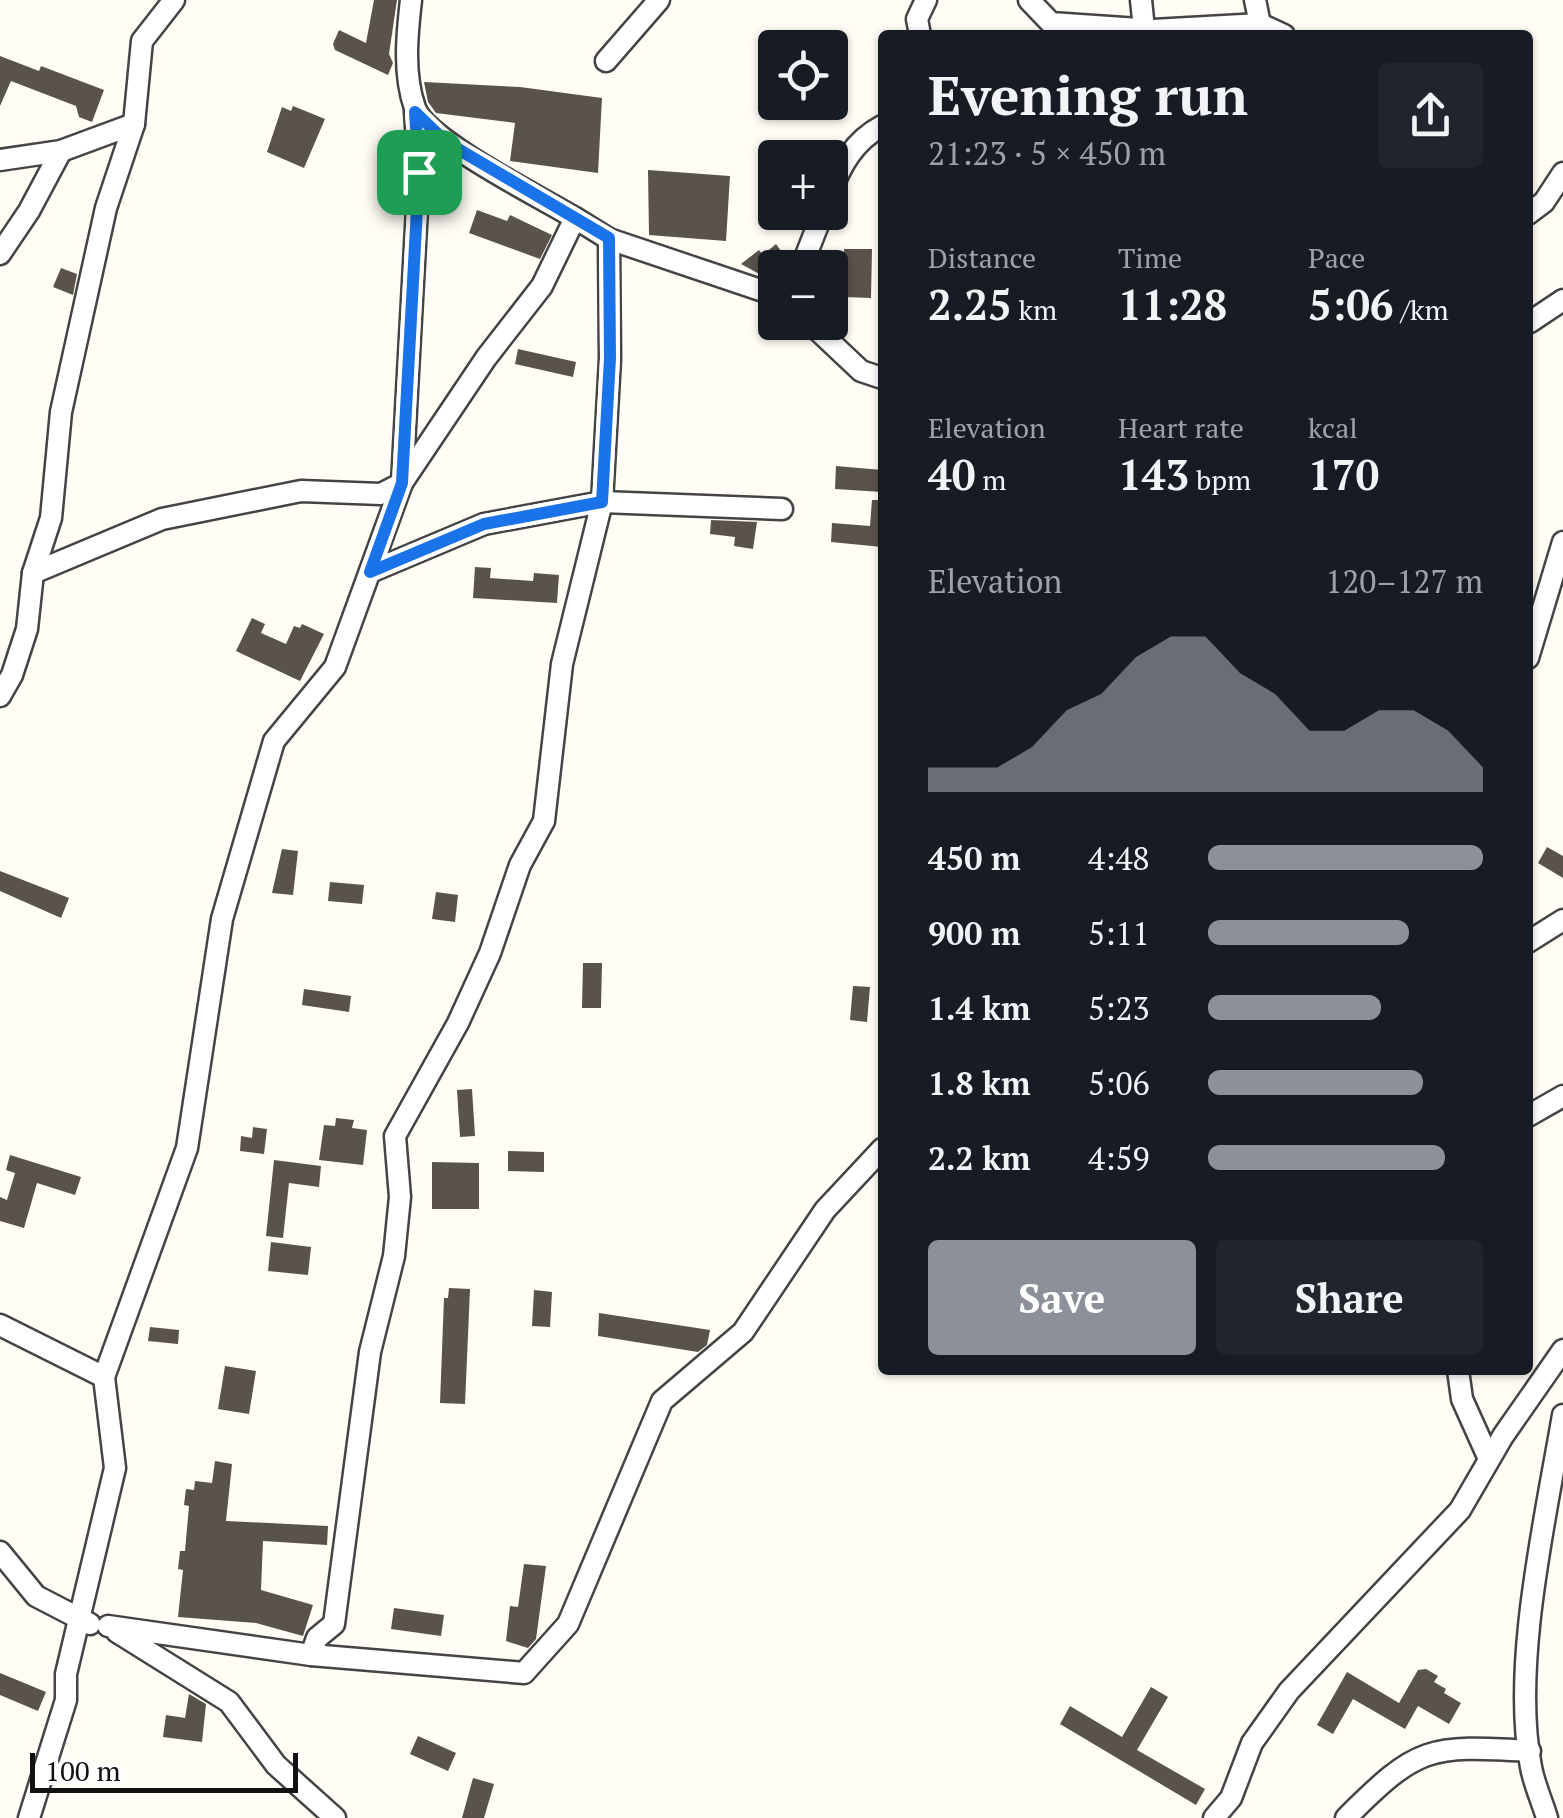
<!DOCTYPE html>
<meta charset="utf-8">
<style>
:root{--surface:#171b24;--page:#20242c;--text:#f1f3f6;--muted:#9ea1a6;--accent:#8c9099}
body{margin:0;font-family:"PT Serif",serif;background:var(--page);color:var(--text);height:100vh;display:flex;flex-direction:column;font-size:38px;white-space:nowrap}
*{box-sizing:border-box;margin:0}
p{font-size:32px;color:var(--muted)}
.icon{flex:none;width:55px;height:55px;fill:none;stroke:currentColor;stroke-width:2;stroke-linecap:round;stroke-linejoin:round}
.map{position:relative;flex:1;overflow:hidden}
.sheet{position:absolute;left:878px;top:30px;width:655px;height:1345px;display:flex;flex-direction:column;background:var(--surface);border-radius:10px;box-shadow:0 2px 8px #0004}
.sheet>*{flex:none}
.controls{position:absolute;left:758px;top:30px;display:grid;gap:20px}
.controls a{display:grid;place-items:center;width:90px;height:90px;border-radius:10px;background:var(--surface);box-shadow:0 2px 8px #0004;font-size:50px}
.scale{position:absolute;left:30px;bottom:25px;width:268px;box-sizing:border-box;padding-left:10px;border:5px solid #111;border-top:0;font-size:28px;line-height:35px;white-space:nowrap;color:#111;-webkit-text-stroke:8px #fff;paint-order:stroke}
.pin{position:absolute;display:grid;place-items:center;width:85px;height:85px;color:#fff;margin:-42px;border-radius:20px;box-shadow:0 5px 15px #0006}
.round{display:grid;place-items:center;flex:none;width:105px;height:105px;border-radius:10px;background:var(--page)}
.summary{display:flex;align-items:center;justify-content:space-between;height:170px;padding:0 50px}
h1{font-size:55px;font-weight:700;line-height:75px}
.metrics{display:grid;grid-template-columns:repeat(3,1fr);gap:15px;height:170px;padding:10px 50px}
.metrics div{display:grid;align-content:center}
.metrics b{font-size:42px;font-weight:700}
.metrics small{font-size:28px;font-weight:400}
.metrics p{font-size:28px}
.chart{height:280px;padding:20px 50px}
.chart p{display:flex;justify-content:space-between}
.chart svg{width:100%;height:180px;margin-top:10px;fill:var(--accent);opacity:.7}
.action{display:flex;gap:20px;margin-top:auto;padding:20px 50px}
.action a{flex:1;height:115px;border-radius:10px;background:var(--accent);color:#fff;font-size:40px;font-weight:700;line-height:115px;text-align:center}
.action a+a{background:var(--page);color:var(--text)}
ul{padding:0 50px;list-style:none;font-size:32px}
li{display:grid;grid-template-columns:160px 120px 1fr;align-items:center;height:75px}
li i{height:25px;border-radius:12px;background:var(--accent)}
.map>svg:first-child{display:block}
.building{fill:#5a524d}
.lines{fill:none;stroke-linecap:round;stroke-linejoin:round}
.minor-casing{stroke:#444;stroke-width:25}
.minor{stroke:#fff;stroke-width:20}
.route-casing{stroke:#fff;stroke-width:20}
.route{stroke:#1a73e8;stroke-width:12}
</style>
<div class="map">
<svg width="1563" height="1818" viewBox="0 0 1563 1818">
<rect width="100%" height="100%" fill="#fffdf5"/>
<g class="building">
<path d="M374,0H397L389,54L393,63L388,75L335,50L333,44L339,30L366,43Z"/>
<path d="M0,56L39,71L41,66L104,90L92,122L79,117L76,106L11,81L0,106Z"/>
<path d="M424,82L520,87L602,98L598,173L510,161L515,123L436,113L428,102Z"/>
<path d="M293,106L325,119L304,168L267,152L282,107L291,111Z"/>
<path d="M648,170L730,176L726,241L649,235Z"/>
<path d="M477,210L507,221L510,215L552,235L540,259L469,233Z"/>
<path d="M776,244L787,259L765,277L741,264L759,250L763,255Z"/>
<path d="M844,249H872L871,298L843,297Z"/>
<path d="M61,268L77,274L73,295L53,287Z"/>
<path d="M518,349L576,362L573,377L515,364Z"/>
<path d="M836,466L882,470V492L835,489Z"/>
<path d="M872,500H882V547L831,542L832,523L870,526Z"/>
<path d="M711,520L757,522L753,549L734,546L735,537L710,534Z"/>
<path d="M475,567L491,568L490,578L533,581L534,573L559,575L557,603L473,598Z"/>
<path d="M252,618L265,624L261,633L286,644L294,626L300,628L302,624L324,634L300,681L236,651Z"/>
<path d="M1547,847L1563,856V878L1538,863Z"/>
<path d="M282,849L298,851L293,895L272,893Z"/>
<path d="M0,871L69,898L61,918L0,891Z"/>
<path d="M330,882L364,885L362,904L328,901Z"/>
<path d="M436,892L458,895L455,922L432,919Z"/>
<path d="M583,963H602L601,1008H582Z"/>
<path d="M853,986L870,987L867,1022L850,1020Z"/>
<path d="M304,989L351,996L349,1012L302,1005Z"/>
<path d="M472,1089L475,1136L460,1137L457,1090Z"/>
<path d="M336,1118L354,1120L352,1128L367,1130L363,1165L319,1160L324,1125L335,1126Z"/>
<path d="M253,1127L267,1129L264,1154L240,1151L241,1136L252,1138Z"/>
<path d="M508,1151L544,1152V1172L508,1171Z"/>
<path d="M10,1155L81,1177L75,1195L37,1183L24,1228L0,1221V1197L7,1200L15,1173L6,1170Z"/>
<path d="M274,1160L321,1166L319,1187L289,1183L283,1238L266,1236Z"/>
<path d="M432,1162L479,1163V1209H432Z"/>
<path d="M271,1242L311,1247L308,1275L268,1271Z"/>
<path d="M449,1288L470,1289L465,1404L440,1403L444,1298H448Z"/>
<path d="M534,1290L552,1292L550,1327L532,1326Z"/>
<path d="M599,1313L710,1330L707,1345L698,1352L598,1336Z"/>
<path d="M150,1327L179,1330L178,1344L148,1341Z"/>
<path d="M225,1366L256,1371L249,1414L218,1409Z"/>
<path d="M215,1461L232,1464L226,1521L328,1526L327,1545L263,1541L261,1590L313,1605L303,1636L256,1623L178,1617L183,1570L178,1569L180,1551H185L189,1506L184,1505L186,1489L194,1490L195,1481L212,1483Z"/>
<path d="M524,1564L546,1566L536,1639L528,1648L506,1641L510,1606L518,1607Z"/>
<path d="M394,1608L444,1615L441,1636L391,1629Z"/>
<path d="M1426,1669L1438,1676L1434,1682L1446,1689L1444,1693L1461,1703L1449,1724L1418,1706L1405,1729L1353,1699L1333,1734L1317,1725L1347,1672L1399,1703L1418,1670Z"/>
<path d="M0,1673L46,1692L38,1711L0,1695Z"/>
<path d="M1151,1687L1168,1697L1137,1750L1205,1789L1196,1805L1060,1724L1070,1706L1122,1737Z"/>
<path d="M189,1694L206,1704L202,1742L163,1737L166,1715L185,1718Z"/>
<path d="M418,1736L456,1753L448,1771L410,1754Z"/>
<path d="M473,1778L494,1784L484,1818H462Z"/>
</g>
<g class="lines">
<g class="minor-casing">
<g id="minor">
<path d="M411,0C407,35 403,74 415,108C426,140 542,198 575,218"/>
<path d="M1029,0L1051,23L1153,30L1260,24L1284,35"/>
<path d="M1141,0L1144,29"/>
<path d="M1255,0L1260,24"/>
<path d="M920,35L917,19L926,0"/>
<path d="M606,61L659,0"/>
<path d="M0,160L61,151L134,124L142,41L174,0"/>
<path d="M830,193C841,165 854,141 882,126"/>
<path d="M1528,214L1544,202L1563,173"/>
<path d="M0,254L29,211L61,151"/>
<path d="M801,268L823,212"/>
<path d="M809,322L861,371L882,378"/>
<path d="M1530,322L1563,300"/>
<path d="M370,572L484,524L602,502L782,509"/>
<path d="M33,573L162,519L301,491L381,494L402,483L419,172L415,112"/>
<path d="M1528,658L1563,542"/>
<path d="M0,696L12,675L27,629L33,573L51,518L61,412L106,208L134,124"/>
<path d="M1528,942L1563,920"/>
<path d="M1528,1116L1563,1096"/>
<path d="M0,1325L104,1377"/>
<path d="M1458,1370L1462,1399L1489,1459"/>
<path d="M0,1552L36,1596L90,1624"/>
<path d="M108,1626L311,1655L524,1673L568,1624L662,1401L743,1332L825,1210L882,1149"/>
<path d="M117,1632L229,1702L276,1765L335,1818"/>
<path d="M311,1655L317,1638L334,1624L370,1352L394,1256L400,1197L395,1136L458,1023L490,953L520,865L544,821L562,664L602,502L610,359L609,239"/>
<path d="M29,1818L66,1700V1674L115,1468L104,1377L187,1148L222,919L274,741L335,667L402,483L486,358L542,286L575,218L609,239L775,295"/>
<path d="M1214,1818L1231,1798L1252,1743L1289,1691L1460,1510L1503,1436L1563,1350"/>
<path d="M1346,1818C1418,1746 1428,1745 1530,1751"/>
<path d="M1547,1818C1542,1801 1534,1784 1531,1767C1511,1666 1546,1516 1563,1415"/>
</g>
</g>
<use href="#minor" class="minor"/>
</g>
<g class="lines">
<g class="route-casing">
<path id="route" d="M415,112L446,142L609,238L610,358L602,502L484,524L370,572L402,483L419,172Z"/>
</g>
<use href="#route" class="route"/>
</g>
</svg>
<div class="controls">
<a><svg class="icon" aria-label="locate" viewBox="0 0 24 24"><circle cx="12" cy="12" r="6"/><path d="M12 2v4M12 18v4M2 12h4M18 12h4"/></svg></a>
<a>+</a>
<a>−</a>
</div>
<div class="scale">100 m</div>
<div class="pin" style="left:419px;top:172px;background:#1e9e55"><svg class="icon" aria-label="arrive" viewBox="0 0 24 24"><path d="M6 21V4h12l-3 4 3 4H6"/></svg></div>
<section class="sheet">
<div class="summary"><div><h1>Evening run</h1><p>21:23 · 5 × 450 m</p></div><a class="round"><svg class="icon" aria-label="share" viewBox="0 0 24 24"><path d="M12 15V3M7 8l5-5 5 5M5 13v7h14v-7"/></svg></a></div>
<div class="metrics">
<div><p>Distance</p><b>2.25<small> km</small></b></div>
<div><p>Time</p><b>11:28</b></div>
<div><p>Pace</p><b>5:06<small> /km</small></b></div>
</div>
<div class="metrics">
<div><p>Elevation</p><b>40<small> m</small></b></div>
<div><p>Heart rate</p><b>143<small> bpm</small></b></div>
<div><p>kcal</p><b>170</b></div>
</div>
<div class="chart"><p><span>Elevation</span>120–127 m</p>
<svg viewBox="0 0 160 44" preserveAspectRatio="none"><path d="M0 44V38L10 38L20 38L30 33L40 24L50 20L60 11L70 6L80 6L90 15L100 20L110 29L120 29L130 24L140 24L150 29L160 38V44z"/></svg>
</div>
<ul>
<li><b>450 m</b>4:48<i style="width:100%"></i></li>
<li><b>900 m</b>5:11<i style="width:73%"></i></li>
<li><b>1.4 km</b>5:23<i style="width:63%"></i></li>
<li><b>1.8 km</b>5:06<i style="width:78%"></i></li>
<li><b>2.2 km</b>4:59<i style="width:86%"></i></li>
</ul>
<div class="action"><a>Save</a><a>Share</a></div>
</section>
</div>
